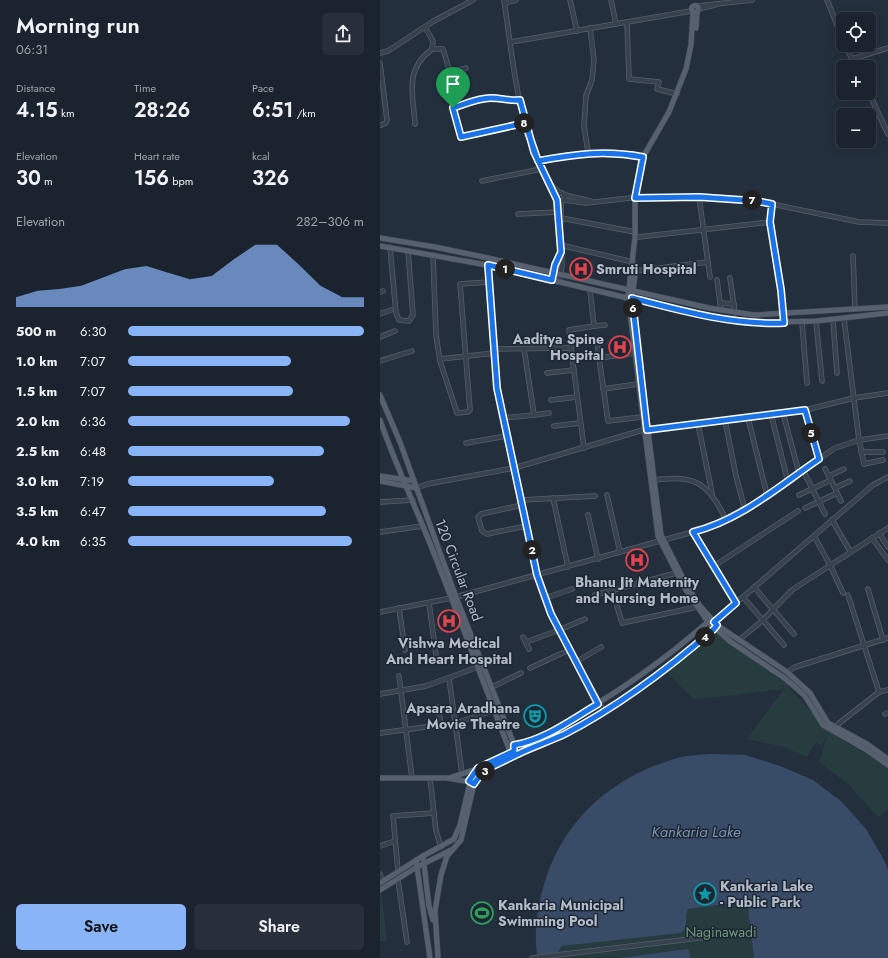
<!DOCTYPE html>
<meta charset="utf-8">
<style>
:root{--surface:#1b232e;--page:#282f3a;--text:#f1f3f6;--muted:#a0a4aa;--line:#39404a;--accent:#8ab4f8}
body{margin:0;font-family:Jost,sans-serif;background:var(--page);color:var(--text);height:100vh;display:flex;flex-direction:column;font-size:15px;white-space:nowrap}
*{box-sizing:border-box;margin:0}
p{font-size:13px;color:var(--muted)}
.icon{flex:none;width:22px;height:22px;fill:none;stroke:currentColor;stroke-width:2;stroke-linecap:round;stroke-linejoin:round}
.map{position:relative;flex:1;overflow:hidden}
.details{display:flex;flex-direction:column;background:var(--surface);width:380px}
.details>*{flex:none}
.tools{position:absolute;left:456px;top:12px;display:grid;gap:8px}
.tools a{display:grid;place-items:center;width:40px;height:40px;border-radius:6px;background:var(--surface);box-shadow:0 2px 10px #0003,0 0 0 1px var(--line);font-size:20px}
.pin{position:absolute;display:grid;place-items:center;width:34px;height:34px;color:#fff;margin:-41px -17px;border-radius:50% 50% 50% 0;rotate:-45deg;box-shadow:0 0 4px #0007}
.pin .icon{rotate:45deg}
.km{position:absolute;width:20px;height:20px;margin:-10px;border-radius:50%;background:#222;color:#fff;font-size:11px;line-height:20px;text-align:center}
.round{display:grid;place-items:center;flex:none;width:42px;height:42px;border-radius:6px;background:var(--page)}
.headline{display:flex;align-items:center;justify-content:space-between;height:68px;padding:0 16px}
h1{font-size:22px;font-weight:600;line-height:30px}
.metrics{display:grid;grid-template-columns:repeat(3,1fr);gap:6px;height:68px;padding:4px 16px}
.metrics div{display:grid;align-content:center}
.metrics b{font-size:20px;font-weight:600}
.metrics small{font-size:11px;font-weight:400}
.metrics p{font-size:11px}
.chart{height:112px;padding:8px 16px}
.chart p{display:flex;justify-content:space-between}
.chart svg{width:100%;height:72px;margin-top:4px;fill:var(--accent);opacity:.7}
.cta{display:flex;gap:8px;margin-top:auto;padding:8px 16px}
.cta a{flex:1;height:46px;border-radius:6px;background:var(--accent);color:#111;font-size:16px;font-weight:600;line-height:46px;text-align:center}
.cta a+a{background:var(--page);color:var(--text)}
ul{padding:0 16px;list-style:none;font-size:13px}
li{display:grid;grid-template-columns:64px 48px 1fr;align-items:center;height:30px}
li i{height:10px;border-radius:5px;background:var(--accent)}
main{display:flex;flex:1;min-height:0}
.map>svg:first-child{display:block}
.green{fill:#263c3f}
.water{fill:#394c67}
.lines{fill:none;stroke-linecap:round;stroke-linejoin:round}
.minor-casing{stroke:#565f6c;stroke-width:5.5}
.major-casing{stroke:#414a57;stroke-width:6}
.minor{stroke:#38414e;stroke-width:4}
.major{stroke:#56606e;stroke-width:5}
.route-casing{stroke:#fff;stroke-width:8}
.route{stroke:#1a73e8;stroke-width:5}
.labels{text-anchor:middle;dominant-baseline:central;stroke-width:3;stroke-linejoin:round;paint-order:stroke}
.poi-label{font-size:14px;font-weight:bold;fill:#b4bcc9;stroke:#1d2633;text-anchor:start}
.street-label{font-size:14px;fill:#b4bcc9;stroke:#1d2633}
.park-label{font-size:14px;fill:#6b9a76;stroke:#1d2633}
.water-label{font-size:15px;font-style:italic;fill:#7c92b1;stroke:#1d2633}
</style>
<main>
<section class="details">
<div class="headline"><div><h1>Morning run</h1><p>06:31</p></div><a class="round"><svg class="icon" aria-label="share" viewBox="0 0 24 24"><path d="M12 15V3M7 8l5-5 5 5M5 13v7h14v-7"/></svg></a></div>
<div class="metrics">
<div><p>Distance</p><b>4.15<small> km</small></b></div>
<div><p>Time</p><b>28:26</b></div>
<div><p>Pace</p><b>6:51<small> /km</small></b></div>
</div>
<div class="metrics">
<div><p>Elevation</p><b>30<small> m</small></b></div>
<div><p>Heart rate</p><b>156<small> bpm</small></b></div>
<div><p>kcal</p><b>326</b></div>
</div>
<div class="chart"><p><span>Elevation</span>282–306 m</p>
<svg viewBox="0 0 160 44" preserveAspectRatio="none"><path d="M0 44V38L10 34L20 33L30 31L40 26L50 21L60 19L70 23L80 27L90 25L100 15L110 6L120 6L130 18L140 31L150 38L160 38V44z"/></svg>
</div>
<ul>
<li><b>500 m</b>6:30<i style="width:100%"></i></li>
<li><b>1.0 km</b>7:07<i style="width:69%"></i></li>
<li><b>1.5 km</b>7:07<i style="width:70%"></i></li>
<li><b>2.0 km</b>6:36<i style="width:94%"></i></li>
<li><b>2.5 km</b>6:48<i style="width:83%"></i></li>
<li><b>3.0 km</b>7:19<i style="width:62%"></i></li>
<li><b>3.5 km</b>6:47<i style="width:84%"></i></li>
<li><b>4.0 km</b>6:35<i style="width:95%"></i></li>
</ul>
<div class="cta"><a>Save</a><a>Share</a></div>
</section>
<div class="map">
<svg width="508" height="958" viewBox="0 0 508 958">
<rect width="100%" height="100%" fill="#242f3e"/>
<g class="green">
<path d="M335,633L404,682L449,731L508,768V810L498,817L468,784L439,762L448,733L442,745L435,743L427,757L403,747L367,739L404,689V685L402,689L356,695L313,699L287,672Z"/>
<path d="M1,892L7,941H0V893Z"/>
<path d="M360,902L365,904L368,909L374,958H310L309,951L307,949L239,958L178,957V951L182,946L301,933L306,929V915L308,909Z"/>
</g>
<g class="water">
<path d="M330,754L365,755L400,766L433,780L462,802L486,829L505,862L508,870V958H374L368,909L365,904L360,902L308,909L306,915V929L301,933L182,946L178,952L157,955C154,932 157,910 163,888C181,822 230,778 294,759C305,755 319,755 330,754Z"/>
<path d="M307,949L309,951L310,958H239Z"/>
</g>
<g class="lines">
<g class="minor-casing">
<g id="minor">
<path d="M124,0C134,66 138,139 176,196"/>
<path d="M190,0L197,31"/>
<path d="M231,0L236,24"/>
<path d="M447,0L463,40"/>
<path d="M125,3L136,0"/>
<path d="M318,6L372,0"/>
<path d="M318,9L335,5"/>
<path d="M247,22L249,79L279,82L277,89L297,94"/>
<path d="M131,42L311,11"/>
<path d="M465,45L476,67"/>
<path d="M52,49H63L69,69L68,73"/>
<path d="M0,53L8,51L52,22L93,0"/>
<path d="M472,59L508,48"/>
<path d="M0,63L7,120L6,123L1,125"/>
<path d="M86,68L68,73L65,78L81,137L145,123"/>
<path d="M489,93L508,134"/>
<path d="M73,108L103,99L140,100"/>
<path d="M35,124C33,93 24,70 52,49L53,41L45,27"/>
<path d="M208,152L204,126L206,96L212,80L214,60L210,28"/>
<path d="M158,161C195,154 225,150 263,157"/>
<path d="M102,181L161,169"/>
<path d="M167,181L180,193"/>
<circle cx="180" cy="197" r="4.5"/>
<path d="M185,195L210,201"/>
<path d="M319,197L330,277"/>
<path d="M184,200L206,203L259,197L343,198L377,201L479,222L508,223"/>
<path d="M177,201L178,223L180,226L181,222V202"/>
<path d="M392,204L391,222L401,290L404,323"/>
<path d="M138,214L178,212"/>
<path d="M181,218L255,232"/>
<path d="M258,237L391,222"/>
<path d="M180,245L253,262"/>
<path d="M10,247L16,313L19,320L29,321L33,315L28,251"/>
<path d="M53,255L56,335L60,361L77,413L88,412L90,410L80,284L109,282"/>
<path d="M473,256L475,309"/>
<path d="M107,265L117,388L157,575L171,614L224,711"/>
<path d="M255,271L328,262"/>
<path d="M350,278L355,313"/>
<path d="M172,280L175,265L181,252"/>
<path d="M337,280L341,310"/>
<path d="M179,282L182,266L180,226"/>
<path d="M0,292L3,291"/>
<path d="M340,303L354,304"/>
<path d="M0,314L11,310"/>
<path d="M464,319L479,440L484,464L503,460"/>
<path d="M453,320L457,373"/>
<path d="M436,321L442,381"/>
<path d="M422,322L427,383"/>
<path d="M214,326L225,325"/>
<path d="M0,337L15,331"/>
<path d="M217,342L219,358L254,353"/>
<path d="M191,348L189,330L214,326L210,290"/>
<path d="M219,358L228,421L262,417"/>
<path d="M60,359L115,353L117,349L191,348L204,448"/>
<path d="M0,361L32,351"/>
<path d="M167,373L194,370"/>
<path d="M223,389L258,384"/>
<path d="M171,400L197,397"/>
<path d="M425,410L439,459"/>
<path d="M403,413L419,473"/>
<path d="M391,414L408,482"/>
<path d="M154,415L169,413"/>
<path d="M123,418L154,415L144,349"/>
<path d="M368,418L387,495"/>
<path d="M345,420L356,476L365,510"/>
<path d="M318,424L332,493"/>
<path d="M174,426L200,423"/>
<path d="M86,443L127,436"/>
<path d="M481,452H503"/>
<path d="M445,469L450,478"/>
<path d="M423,470L445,514"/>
<path d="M449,476L464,469"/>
<path d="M274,480C315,474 329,483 346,520"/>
<path d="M36,488L47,484L134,468L263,430L425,410L474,398L508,393"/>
<path d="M455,488L470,481"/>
<path d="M227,495L240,552"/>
<path d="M419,495L451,480L461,501"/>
<path d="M173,498L188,567"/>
<path d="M141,500L215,496"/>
<path d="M0,502L33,500"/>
<path d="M142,505L101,514L98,517L102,531L107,534L146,526"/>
<path d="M425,508L457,493"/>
<path d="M208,515L218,559"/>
<path d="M452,520L470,551"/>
<path d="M0,532L43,526"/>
<path d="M313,532L356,603"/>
<path d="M499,533L508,547"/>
<path d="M434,536L450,565L463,593"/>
<path d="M492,538L508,560"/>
<path d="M334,566L418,511"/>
<path d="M374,587L414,634"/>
<path d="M232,589L242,623L317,607"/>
<path d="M488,589L503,640"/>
<path d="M215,595L296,573"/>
<path d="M468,595L499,692"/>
<path d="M363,597L404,645"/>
<path d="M165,598L192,589"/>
<path d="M49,603L56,655"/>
<path d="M19,608L25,650"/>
<path d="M0,612L76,597L331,527L358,515L455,448L479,440L508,436"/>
<path d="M334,622L493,485L508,477"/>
<path d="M143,637L149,649"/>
<path d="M359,640L383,620L412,590L508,528"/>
<path d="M146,642L179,630L205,619"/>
<path d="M196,662L221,647"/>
<path d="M150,668L189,650"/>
<path d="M19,676L32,778"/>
<path d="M403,677L407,672L415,667L508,638"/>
<path d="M69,678L82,773"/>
<path d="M112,687L141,673"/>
<path d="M0,694L46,686L98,667"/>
<path d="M58,707L61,724"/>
<path d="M505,714L508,713"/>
<path d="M453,728L499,692L508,690"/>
<path d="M0,733L76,723L115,710"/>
<path d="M50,778L56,831L61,847"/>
<path d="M0,846L15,841"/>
<path d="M18,871L13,816L54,813"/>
<path d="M0,874L2,882"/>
<path d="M18,880L27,942"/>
<path d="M152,958L327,937"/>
</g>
</g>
<g class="major-casing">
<g id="major">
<circle cx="315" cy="9" r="3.5"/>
<path d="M313,12L311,45L306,69L289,112L263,157L255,197V237L248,297L278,536L304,587L328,622L351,642L403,677L415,687L425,696L443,725L485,749L508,765"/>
<path d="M316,28L317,12"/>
<path d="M0,238L55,247L108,258L329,308L374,315L508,307"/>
<path d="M0,246L107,265L303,311L366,323L436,321L508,313"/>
<path d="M255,275L252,298L253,310L281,535L307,586L320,606L337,625L407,672L419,683L430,693L448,723L487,744L508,759"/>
<path d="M0,395L20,442L76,597L135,747"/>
<path d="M0,420C14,460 31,497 47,536C76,608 103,682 131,754"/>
<path d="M0,476L34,481"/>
<path d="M0,481L36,488"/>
<path d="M0,778H66L92,782"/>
<path d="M69,778L97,769"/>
<path d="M43,856L49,906L53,920"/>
<path d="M36,860L50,958"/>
<path d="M0,883L43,856L74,839L80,825L91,778L98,768L134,751V745C158,741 178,727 198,715C245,688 288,657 329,621"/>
<path d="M0,890L37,867L71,850"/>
<path d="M58,958L55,911L61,875L67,856L81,840L94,784L103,771L139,753L184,734L231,707L277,675L335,628"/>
</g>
</g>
<use href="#minor" class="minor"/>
<use href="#major" class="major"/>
</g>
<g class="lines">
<g class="route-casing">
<path id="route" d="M73,108C85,104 98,98 111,98C121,98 130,101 140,100L154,152L177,200L181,252L175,265L172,280L108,265L117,388L157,575L171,614L218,704C192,719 165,740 134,745V751L130,753L132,757L103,771L94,784L89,781L98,768L130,753L132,757C149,748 168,742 185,734C239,706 288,669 334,629L337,625L334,622L356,603L313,532C361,520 399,486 439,459L425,410L267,430L252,298C302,311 352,325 404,323L401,290L390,222L392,204L377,201L319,197L255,198L263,157C225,150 195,154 158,161L145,123L81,137L73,108"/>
</g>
<use href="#route" class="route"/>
</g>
<defs>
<g id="hospital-ring" transform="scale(1.15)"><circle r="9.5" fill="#1d2633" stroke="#e0444e" stroke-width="1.5"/><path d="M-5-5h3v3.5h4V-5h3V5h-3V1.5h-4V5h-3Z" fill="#e0444e"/></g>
<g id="theatre-ring" transform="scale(1.15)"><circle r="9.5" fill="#1d2633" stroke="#0f9aa8" stroke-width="1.5"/><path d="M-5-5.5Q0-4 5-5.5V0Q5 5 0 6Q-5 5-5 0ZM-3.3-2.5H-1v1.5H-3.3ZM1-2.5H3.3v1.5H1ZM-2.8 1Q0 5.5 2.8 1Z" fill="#0f9aa8"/></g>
<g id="sight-ring" transform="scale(1.15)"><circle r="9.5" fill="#1d2633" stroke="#0f9aa8" stroke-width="1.5"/><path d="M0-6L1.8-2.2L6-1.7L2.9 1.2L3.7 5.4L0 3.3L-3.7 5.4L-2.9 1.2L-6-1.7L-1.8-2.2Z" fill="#0f9aa8"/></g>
<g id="stadium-ring" transform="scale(1.15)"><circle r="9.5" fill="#1d2633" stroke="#2e9e5b" stroke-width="1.5"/><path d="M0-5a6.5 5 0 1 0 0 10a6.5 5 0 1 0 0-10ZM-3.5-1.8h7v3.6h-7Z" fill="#2e9e5b"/></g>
</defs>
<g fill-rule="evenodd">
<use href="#hospital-ring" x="201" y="269"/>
<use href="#hospital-ring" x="240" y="347"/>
<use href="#hospital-ring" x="257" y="560"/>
<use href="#hospital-ring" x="69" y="621"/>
<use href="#theatre-ring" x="155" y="716"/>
<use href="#sight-ring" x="325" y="894"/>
<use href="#stadium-ring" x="102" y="913"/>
</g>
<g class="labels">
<g class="poi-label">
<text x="216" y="269">Smruti Hospital</text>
<text x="224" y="339" text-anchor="end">Aaditya Spine<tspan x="224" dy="16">Hospital</tspan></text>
<text x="257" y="582" text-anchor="middle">Bhanu Jit Maternity<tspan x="257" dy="16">and Nursing Home</tspan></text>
<text x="69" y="643" text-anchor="middle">Vishwa Medical<tspan x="69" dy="16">And Heart Hospital</tspan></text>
<text x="140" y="708" text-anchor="end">Apsara Aradhana<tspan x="140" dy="16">Movie Theatre</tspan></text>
<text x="340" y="886">Kankaria Lake<tspan x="340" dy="16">- Public Park</tspan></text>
<text x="118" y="905">Kankaria Municipal<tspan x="118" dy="16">Swimming Pool</tspan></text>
</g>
<g class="street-label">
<text transform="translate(79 570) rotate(69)">120 Circular Road</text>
</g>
<g class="park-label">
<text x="341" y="932">Naginawadi</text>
</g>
<g class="water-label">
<text x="316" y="832">Kankaria Lake</text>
</g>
</g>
</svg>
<div class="tools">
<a><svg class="icon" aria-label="locate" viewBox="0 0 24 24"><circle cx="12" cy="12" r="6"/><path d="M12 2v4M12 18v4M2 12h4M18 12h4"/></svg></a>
<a>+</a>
<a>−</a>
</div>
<div class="pin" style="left:73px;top:108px;background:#1e9e55"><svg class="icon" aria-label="arrive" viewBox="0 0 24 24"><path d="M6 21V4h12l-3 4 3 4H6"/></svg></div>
<b class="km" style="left:125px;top:269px">1</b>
<b class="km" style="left:152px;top:550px">2</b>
<b class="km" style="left:105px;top:771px">3</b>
<b class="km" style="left:325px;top:637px">4</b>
<b class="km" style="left:431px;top:433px">5</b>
<b class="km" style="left:253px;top:308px">6</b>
<b class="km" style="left:372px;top:200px">7</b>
<b class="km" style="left:144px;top:123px">8</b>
</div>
</main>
